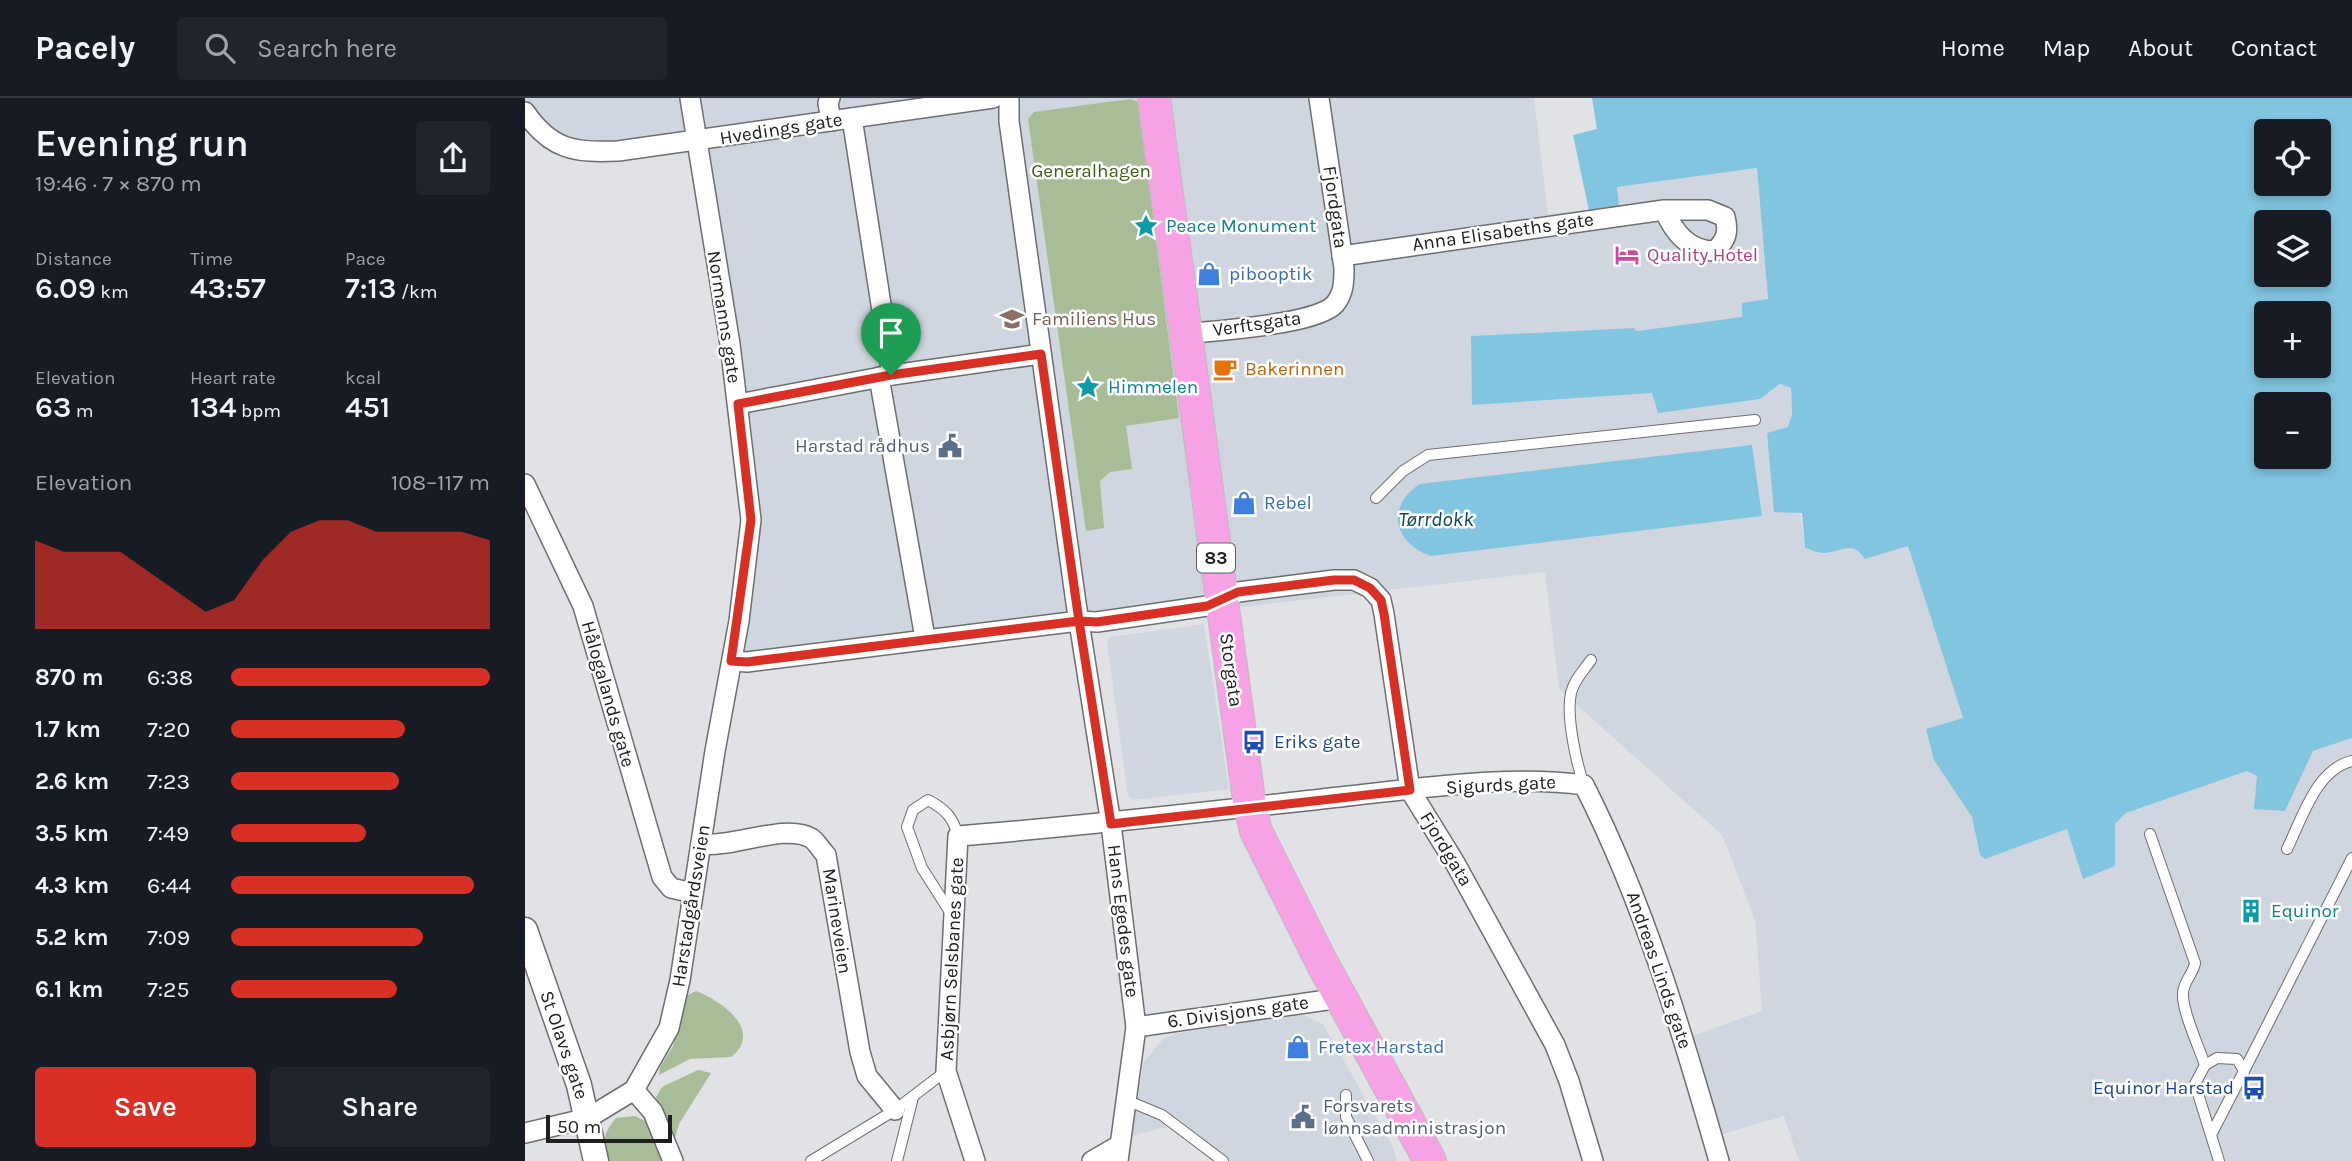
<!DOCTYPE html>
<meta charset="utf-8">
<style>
:root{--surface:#171b24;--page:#20242c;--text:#f1f3f6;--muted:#9ea1a6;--line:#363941;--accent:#d93025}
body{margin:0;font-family:Karla,sans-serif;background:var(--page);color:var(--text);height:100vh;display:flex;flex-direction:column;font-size:26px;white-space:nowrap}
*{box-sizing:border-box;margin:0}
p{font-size:23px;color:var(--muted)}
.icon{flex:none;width:38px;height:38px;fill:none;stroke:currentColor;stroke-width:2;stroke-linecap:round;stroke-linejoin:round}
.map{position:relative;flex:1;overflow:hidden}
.side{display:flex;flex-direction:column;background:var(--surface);width:525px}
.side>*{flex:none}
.buttons{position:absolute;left:1729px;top:21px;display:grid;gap:14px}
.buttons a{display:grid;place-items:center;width:77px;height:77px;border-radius:7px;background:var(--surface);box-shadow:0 4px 10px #0003;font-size:35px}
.scale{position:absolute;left:21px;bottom:18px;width:126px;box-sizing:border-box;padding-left:7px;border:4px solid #202021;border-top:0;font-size:19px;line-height:24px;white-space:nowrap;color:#202021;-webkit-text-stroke:5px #fff;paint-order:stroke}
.pin{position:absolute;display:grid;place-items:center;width:60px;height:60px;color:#fff;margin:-72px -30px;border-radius:50% 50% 50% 0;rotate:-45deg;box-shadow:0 0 7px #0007}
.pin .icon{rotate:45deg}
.round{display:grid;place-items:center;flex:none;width:74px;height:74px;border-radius:7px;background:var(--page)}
.overview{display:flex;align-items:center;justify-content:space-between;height:119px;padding:0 35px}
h1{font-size:38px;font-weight:600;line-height:52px}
.stats{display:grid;grid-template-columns:repeat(3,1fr);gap:10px;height:119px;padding:7px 35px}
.stats div{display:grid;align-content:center}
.stats b{font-size:30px;font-weight:600}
.stats small{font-size:19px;font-weight:400}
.stats p{font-size:19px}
.chart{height:196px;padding:14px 35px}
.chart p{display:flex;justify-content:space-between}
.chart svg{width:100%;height:126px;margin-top:7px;fill:var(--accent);opacity:.7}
.button{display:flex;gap:14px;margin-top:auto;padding:14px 35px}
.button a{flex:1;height:80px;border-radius:7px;background:var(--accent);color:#fff;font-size:28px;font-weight:600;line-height:80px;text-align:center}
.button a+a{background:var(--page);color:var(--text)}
ul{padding:0 35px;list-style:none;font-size:23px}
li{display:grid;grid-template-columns:112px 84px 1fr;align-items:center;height:52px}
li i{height:18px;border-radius:9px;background:var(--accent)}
header{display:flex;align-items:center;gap:42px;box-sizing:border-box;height:98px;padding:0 35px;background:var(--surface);border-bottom:2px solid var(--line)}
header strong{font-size:33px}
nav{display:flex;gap:38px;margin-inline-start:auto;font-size:24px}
.search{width:490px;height:63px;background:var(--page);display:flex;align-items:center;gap:18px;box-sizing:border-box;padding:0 24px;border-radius:7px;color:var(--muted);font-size:26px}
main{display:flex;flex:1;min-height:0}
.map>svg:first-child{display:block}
.built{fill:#d0d6df}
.green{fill:#a8bc97}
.water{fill:#82c5e0;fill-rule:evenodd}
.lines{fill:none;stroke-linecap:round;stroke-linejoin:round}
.service-casing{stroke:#6d6e71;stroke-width:12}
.minor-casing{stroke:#6d6e71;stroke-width:22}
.tertiary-casing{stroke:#6d6e71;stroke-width:27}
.trunk-casing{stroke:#bcbcbc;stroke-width:34}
.service{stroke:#fff;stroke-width:10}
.minor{stroke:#fff;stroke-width:19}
.tertiary{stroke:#fff;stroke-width:24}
.trunk{stroke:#f7a2e4;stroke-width:32}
.route-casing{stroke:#fff;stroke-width:14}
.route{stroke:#d93025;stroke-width:9}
.labels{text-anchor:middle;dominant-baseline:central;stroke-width:5;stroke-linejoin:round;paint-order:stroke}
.shield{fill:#fff;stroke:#636364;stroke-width:2}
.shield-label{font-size:18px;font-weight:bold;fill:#202021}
.street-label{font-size:19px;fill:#202021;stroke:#fff}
.park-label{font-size:19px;fill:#3d5d12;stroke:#fff}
.culture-label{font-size:19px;fill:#0d838f;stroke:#fff;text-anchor:start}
.hotel-label{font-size:19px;fill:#b23c85;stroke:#fff;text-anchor:start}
.shop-label{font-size:19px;fill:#366cbe;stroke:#fff;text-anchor:start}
.education-label{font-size:19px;fill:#785e54;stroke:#fff;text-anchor:start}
.food-label{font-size:19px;fill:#c56008;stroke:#fff;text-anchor:start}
.service-label{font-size:19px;fill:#4e5e75;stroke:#fff;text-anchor:end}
.transit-label{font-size:19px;fill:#164399;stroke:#fff;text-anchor:start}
.water-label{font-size:21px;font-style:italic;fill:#0c4659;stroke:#fff}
</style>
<header>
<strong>Pacely</strong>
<div class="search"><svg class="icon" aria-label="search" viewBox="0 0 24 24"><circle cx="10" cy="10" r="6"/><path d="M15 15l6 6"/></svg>Search here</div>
<nav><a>Home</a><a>Map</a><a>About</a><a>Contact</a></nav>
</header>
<main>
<section class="side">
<div class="overview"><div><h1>Evening run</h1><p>19:46 · 7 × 870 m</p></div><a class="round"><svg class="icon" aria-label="share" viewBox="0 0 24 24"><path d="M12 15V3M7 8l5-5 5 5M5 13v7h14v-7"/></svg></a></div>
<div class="stats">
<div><p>Distance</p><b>6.09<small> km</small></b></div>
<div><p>Time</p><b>43:57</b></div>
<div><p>Pace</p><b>7:13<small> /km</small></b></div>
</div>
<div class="stats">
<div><p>Elevation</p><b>63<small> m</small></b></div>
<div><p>Heart rate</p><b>134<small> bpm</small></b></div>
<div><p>kcal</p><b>451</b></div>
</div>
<div class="chart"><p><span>Elevation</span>108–117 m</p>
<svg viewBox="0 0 160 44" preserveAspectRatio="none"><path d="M0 44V13L10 17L20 17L30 17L40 24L50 31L60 38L70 34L80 20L90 10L100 6L110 6L120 10L130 10L140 10L150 10L160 13V44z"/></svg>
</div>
<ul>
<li><b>870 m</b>6:38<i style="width:100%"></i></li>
<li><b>1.7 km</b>7:20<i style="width:67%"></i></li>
<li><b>2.6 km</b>7:23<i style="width:65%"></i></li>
<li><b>3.5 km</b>7:49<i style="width:52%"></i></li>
<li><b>4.3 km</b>6:44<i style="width:94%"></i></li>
<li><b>5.2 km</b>7:09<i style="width:74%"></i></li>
<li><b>6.1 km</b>7:25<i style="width:64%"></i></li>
</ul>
<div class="button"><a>Save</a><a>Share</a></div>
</section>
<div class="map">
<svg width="1827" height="1063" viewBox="0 0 1827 1063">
<rect width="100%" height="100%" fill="#e0e2e5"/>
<g class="built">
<path d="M0,0H1009L1023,116L1094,109L1091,89L1232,70L1243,201L1218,219L1112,233L1109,230L946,238L1128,295L1133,314L1235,301L1255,286L1266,290L1267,317L1263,330L1280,450L1296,455L1323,448L1334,452L1341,461L1383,447L1438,620L1402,631L1409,662L1447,719L1455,757L1460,761L1543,730L1558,780L1590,768V726L1601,715L1722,673L1732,677L1783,661L1788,653L1827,640V1063H1274L1259,1018L1181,1041L1150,944L1237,913L1230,822L1197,737L1034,591L1020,474L206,568L223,451L221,318L162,41L75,52L0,24Z"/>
<path d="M679,526L704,691L608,702L603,698L582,545L586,539Z"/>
<path d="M774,915L798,926L868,1049L872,1063H688L643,1029L606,1038L619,964L638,941L649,936Z"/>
</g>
<g class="green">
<path d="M605,1L613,4L654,320L601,328L607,371L585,374L575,383L579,430L561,433L503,21L509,14Z"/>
<path d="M171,893C197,903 239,933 206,959L165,961L134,977L135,969L148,948L161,898Z"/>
<path d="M173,972L186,975L154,1026L148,1047L131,999L137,989Z"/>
<path d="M110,1018L126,1026L143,1063H79C78,1044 78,1035 91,1020Z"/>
</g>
<g class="water">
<path d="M1067,0H1827V640L1788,653L1760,713L1729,711L1732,678L1722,673L1601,715L1590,726V768L1558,781L1542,731L1460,761L1455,757L1447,719L1409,662L1401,631L1438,620L1383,448L1340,461C1327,441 1317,454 1298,455C1292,455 1285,451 1280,450L1277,415L1249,414L1242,335L1263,329L1267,317L1266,290L1255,286L1235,301L1133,315L1127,295L947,307L946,238L1109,230L1112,233L1217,219V205L1243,201L1232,70L1092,89L1094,109L1064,113L1048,37L1072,31ZM1741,33H1794V86H1741ZM1741,124H1794V177H1741ZM1741,215H1794V268H1741ZM1741,306H1794V359H1741Z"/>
<path d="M1227,347L1237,418L906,458C869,446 860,408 895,386Z"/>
</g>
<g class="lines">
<g class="service-casing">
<g id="service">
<path d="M851,400L878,373L903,357L1230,322"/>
<path d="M1059,687C1051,664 1041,618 1046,595C1049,582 1059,572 1066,562"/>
<path d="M1625,736L1670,865C1668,877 1658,883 1658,896C1657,913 1674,949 1680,967"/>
<path d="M1762,751C1777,721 1791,671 1827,663"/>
<path d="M425,814L397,770L382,729L388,712L403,702C420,711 428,719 433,738"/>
<path d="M1719,973L1827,760"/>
<path d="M821,997V1019L843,1063"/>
<path d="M601,1002L637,1017L698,1063"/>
<path d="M1686,1037L1719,973L1712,961L1692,960L1680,967L1670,986L1694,1063"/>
<path d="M286,1063L370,1012L421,973"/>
<path d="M372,1063L388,999"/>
</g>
</g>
<g class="minor-casing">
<g id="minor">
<path d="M305,0L303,5L306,23"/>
<path d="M484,0V23L551,505L586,726L611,929L593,1063"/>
<path d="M0,14C26,52 50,55 93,53L468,0"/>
<path d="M327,20L367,277"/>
<path d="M817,158L1139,112H1183L1200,119C1204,135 1201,142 1190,153C1163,153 1149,134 1139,112"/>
<path d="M661,236C692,232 791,227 810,206C819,195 819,183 819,170L794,0"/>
<path d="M354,279L400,540"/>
<path d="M213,306L367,277L516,256"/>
<path d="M0,386L58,508L137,779L146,790L168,795"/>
<path d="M207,563L222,564L554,523L572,524L682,508L713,494L809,482H829L845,490L856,502L859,516L885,692L930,765L1030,947L1044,983L1068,1063"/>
<path d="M176,746C208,750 260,725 286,740C291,743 296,752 301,757L335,954L342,978L370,1012"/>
<path d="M611,929L816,900"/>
<path d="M109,992L128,1014L148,1063"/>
<path d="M0,1035L63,1020L109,992L144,930L155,882L190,653L214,523L226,422L205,246L165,0"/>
<path d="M450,1063L421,973L433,738C561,728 688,713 815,699C889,691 987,676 1059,687C1120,807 1157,934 1194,1063"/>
<path d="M567,1063L593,1048"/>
</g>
</g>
<g class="tertiary-casing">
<path id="tertiary" d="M0,832L54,987L71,1063"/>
</g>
<g class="trunk-casing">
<path id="trunk" d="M629,0L725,709L731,733L797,865L905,1063"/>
</g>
<use href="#service" class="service"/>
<use href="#minor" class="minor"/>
<use href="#tertiary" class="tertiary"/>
<use href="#trunk" class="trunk"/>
</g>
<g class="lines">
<g class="route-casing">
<path id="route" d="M366,277L213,306L226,422L206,563L222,564L554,523L586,726L885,692L859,516L856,502L845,490L829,482H809L713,494L682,508L572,524L554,523L516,256L366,277"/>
</g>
<use href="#route" class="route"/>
</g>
<defs>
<g id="sight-bare" transform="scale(1.89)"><path d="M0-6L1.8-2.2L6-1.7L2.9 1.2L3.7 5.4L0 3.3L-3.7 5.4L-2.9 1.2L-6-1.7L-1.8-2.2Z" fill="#0f9aa8" stroke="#fff" stroke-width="2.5" paint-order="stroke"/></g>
<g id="hotel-bare" transform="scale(1.89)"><path d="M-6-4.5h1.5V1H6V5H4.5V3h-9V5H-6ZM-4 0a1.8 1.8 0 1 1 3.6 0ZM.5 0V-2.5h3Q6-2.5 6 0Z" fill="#d1479c" stroke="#fff" stroke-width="2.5" paint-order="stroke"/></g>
<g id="shop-bare" transform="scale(1.89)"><path d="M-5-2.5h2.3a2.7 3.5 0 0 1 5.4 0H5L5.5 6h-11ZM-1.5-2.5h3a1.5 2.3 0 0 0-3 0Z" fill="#3f7fe0" stroke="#fff" stroke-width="2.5" paint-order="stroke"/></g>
<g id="school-bare" transform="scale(1.89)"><path d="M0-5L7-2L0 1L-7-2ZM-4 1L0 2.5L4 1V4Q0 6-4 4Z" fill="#8d6e63" stroke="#fff" stroke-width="2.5" paint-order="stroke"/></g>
<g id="cafe-bare" transform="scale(1.89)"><path d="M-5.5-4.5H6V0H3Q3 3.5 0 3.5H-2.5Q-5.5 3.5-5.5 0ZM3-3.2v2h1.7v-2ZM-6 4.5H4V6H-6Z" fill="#e8710a" stroke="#fff" stroke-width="2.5" paint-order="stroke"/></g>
<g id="civic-bare" transform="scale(1.89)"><path d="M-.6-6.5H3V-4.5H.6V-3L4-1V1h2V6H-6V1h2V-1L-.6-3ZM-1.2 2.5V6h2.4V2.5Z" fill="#5c6f8a" stroke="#fff" stroke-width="2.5" paint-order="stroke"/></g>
<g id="bus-bare" transform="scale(1.89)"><path d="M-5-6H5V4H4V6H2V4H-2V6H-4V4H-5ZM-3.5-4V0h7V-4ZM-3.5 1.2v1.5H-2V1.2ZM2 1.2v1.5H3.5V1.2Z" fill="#1a4fb4" stroke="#fff" stroke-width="2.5" paint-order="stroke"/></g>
<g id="building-bare" transform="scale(1.89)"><path d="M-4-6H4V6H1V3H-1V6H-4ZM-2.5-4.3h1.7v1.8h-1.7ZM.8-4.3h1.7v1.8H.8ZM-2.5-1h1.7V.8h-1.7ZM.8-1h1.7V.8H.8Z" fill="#0f9aa8" stroke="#fff" stroke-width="2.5" paint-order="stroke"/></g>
</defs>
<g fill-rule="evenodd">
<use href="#sight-bare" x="621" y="128"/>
<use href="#hotel-bare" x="1102" y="157"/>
<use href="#shop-bare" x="684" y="176"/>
<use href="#school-bare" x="487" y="221"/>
<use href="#cafe-bare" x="700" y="271"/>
<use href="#sight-bare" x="563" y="289"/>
<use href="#civic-bare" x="425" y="348"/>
<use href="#shop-bare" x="719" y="405"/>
<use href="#bus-bare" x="729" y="644"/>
<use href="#building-bare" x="1726" y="813"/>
<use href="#shop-bare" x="773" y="949"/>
<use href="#bus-bare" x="1729" y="990"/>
<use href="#civic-bare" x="778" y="1019"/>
</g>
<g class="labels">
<rect class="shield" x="672" y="445.5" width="38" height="29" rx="5"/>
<g class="shield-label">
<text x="691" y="460">83</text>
</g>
<g class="street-label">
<text transform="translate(256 31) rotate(-9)">Hvedings gate</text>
<text transform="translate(810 109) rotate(82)">Fjordgata</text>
<text transform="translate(978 134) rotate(-8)">Anna Elisabeths gate</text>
<text transform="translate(199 219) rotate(81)">Normanns gate</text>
<text transform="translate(732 226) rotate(-8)">Verftsgata</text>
<text transform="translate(706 572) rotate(82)">Storgata</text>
<text transform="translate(83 596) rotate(74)">Hålogalands gate</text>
<text transform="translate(976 687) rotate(-3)">Sigurds gate</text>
<text transform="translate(921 751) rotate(59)">Fjordgata</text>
<text transform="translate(166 808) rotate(-81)">Harstadgårdsveien</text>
<text transform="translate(312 823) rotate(81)">Marineveien</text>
<text transform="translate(598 823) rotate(83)">Hans Egedes gate</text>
<text transform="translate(427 861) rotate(-87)">Asbjørn Selsbanes gate</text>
<text transform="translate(1134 872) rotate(71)">Andreas Linds gate</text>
<text transform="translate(713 914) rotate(-8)">6. Divisjons gate</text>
<text transform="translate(39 947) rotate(71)">St Olavs gate</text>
</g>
<g class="park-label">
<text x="566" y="73">Generalhagen</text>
</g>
<g class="culture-label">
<text x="641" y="128">Peace Monument</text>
<text x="583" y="289">Himmelen</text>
<text x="1746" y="813">Equinor</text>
</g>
<g class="hotel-label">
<text x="1122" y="157">Quality Hotel</text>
</g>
<g class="shop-label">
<text x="704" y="176">pibooptik</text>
<text x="739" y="405">Rebel</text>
<text x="793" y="949">Fretex Harstad</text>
</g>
<g class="education-label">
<text x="507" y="221">Familiens Hus</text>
</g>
<g class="food-label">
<text x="720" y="271">Bakerinnen</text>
</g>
<g class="service-label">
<text x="405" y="348">Harstad rådhus</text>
<text x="798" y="1008" text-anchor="start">Forsvarets<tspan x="798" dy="22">lønnsadministrasjon</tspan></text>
</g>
<g class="transit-label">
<text x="749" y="644">Eriks gate</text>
<text x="1709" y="990" text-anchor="end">Equinor Harstad</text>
</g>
<g class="water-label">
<text x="911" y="421">Tørrdokk</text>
</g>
</g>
</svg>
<div class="buttons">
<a><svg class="icon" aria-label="locate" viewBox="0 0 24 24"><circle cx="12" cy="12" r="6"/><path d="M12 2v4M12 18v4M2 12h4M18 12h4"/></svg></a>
<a><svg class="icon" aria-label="layers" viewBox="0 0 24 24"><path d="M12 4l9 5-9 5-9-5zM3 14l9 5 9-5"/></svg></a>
<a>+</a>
<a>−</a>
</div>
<div class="scale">50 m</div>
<div class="pin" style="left:366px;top:277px;background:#1e9e55"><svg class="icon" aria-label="arrive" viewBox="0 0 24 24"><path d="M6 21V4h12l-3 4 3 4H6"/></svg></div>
</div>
</main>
